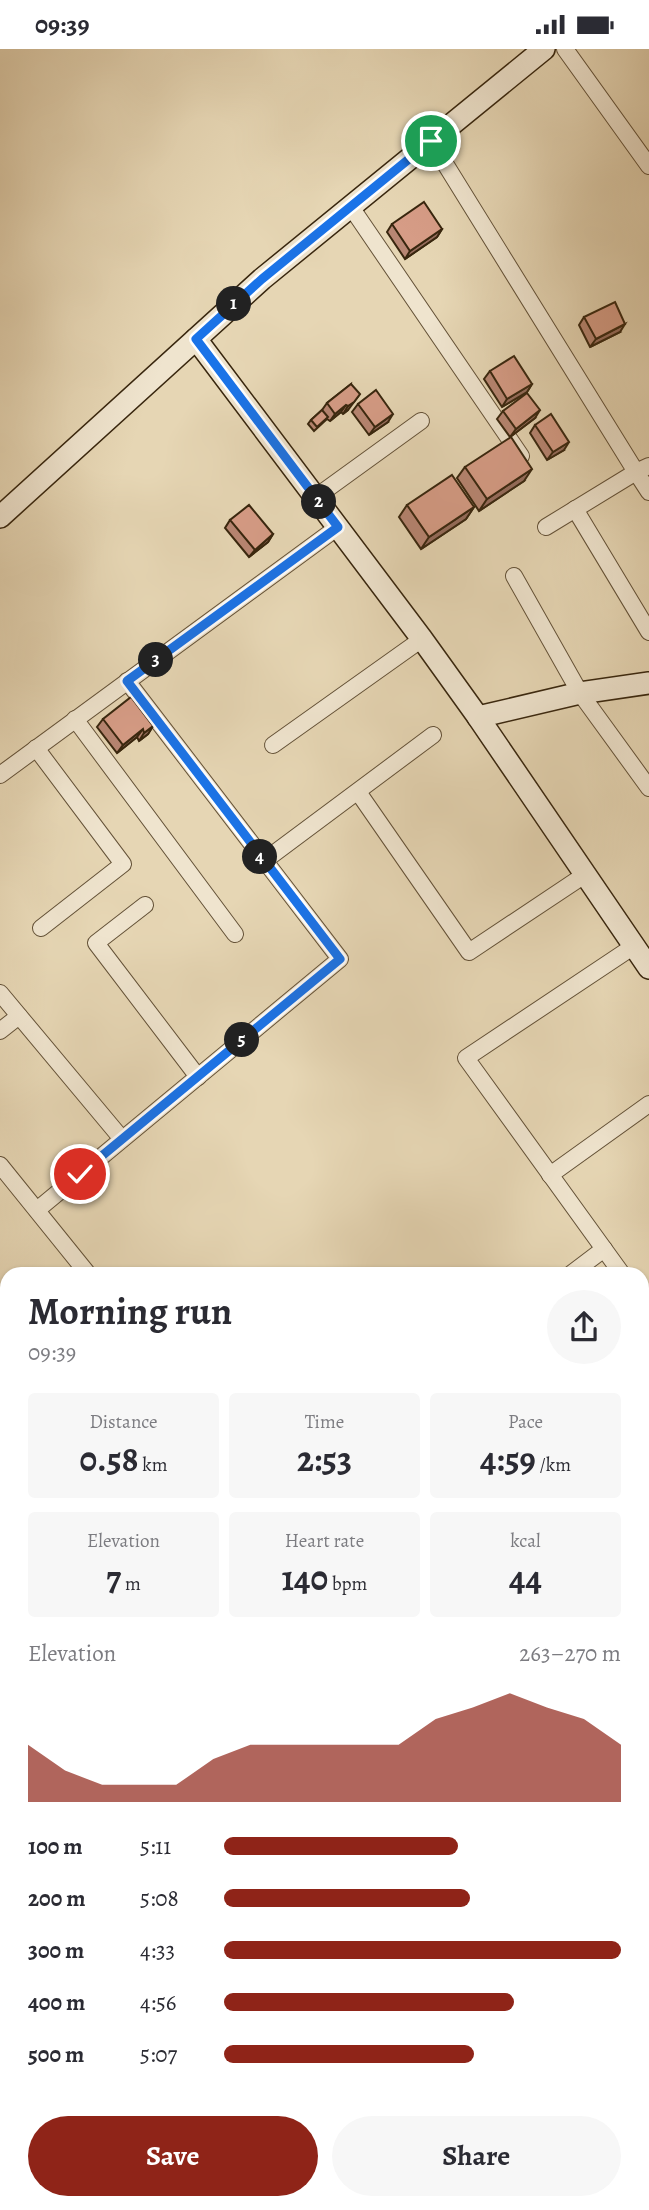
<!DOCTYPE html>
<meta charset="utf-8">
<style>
:root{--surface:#fff;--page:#f7f7f7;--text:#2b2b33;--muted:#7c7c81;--accent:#8f2418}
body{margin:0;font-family:Alegreya,serif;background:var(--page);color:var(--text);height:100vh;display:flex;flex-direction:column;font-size:26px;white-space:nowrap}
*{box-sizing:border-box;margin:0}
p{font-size:23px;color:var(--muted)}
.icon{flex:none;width:38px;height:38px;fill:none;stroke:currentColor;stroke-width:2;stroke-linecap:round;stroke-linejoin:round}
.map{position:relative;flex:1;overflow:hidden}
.drawer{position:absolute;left:0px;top:1218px;width:649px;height:943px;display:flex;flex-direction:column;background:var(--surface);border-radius:21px 21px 0 0;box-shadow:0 2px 5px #0004}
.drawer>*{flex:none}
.pin{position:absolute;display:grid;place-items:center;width:60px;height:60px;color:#fff;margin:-30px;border:4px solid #fff;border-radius:50%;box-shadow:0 2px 7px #0007}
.km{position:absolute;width:35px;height:35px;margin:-18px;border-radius:50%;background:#222;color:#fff;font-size:19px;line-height:35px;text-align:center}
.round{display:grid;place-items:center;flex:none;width:74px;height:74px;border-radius:37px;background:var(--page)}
.summary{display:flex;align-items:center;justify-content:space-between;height:119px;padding:0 28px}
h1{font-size:38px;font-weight:700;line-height:52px}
.stats{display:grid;grid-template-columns:repeat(3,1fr);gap:10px;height:119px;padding:7px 28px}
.stats div{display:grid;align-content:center;border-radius:7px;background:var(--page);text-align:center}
.stats b{font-size:35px;font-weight:700}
.stats small{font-size:19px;font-weight:400}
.stats p{font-size:19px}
.chart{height:196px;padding:14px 28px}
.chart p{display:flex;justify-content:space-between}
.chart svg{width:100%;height:126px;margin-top:7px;fill:var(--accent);opacity:.7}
.cta{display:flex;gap:14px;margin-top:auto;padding:14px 28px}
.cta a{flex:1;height:80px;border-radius:42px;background:var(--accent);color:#fff;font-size:28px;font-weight:700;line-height:80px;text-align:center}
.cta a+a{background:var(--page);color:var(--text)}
ul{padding:0 28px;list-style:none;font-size:23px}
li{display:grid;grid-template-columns:112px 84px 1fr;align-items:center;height:52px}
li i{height:18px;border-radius:9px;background:var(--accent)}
.status{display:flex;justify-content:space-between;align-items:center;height:49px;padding:0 35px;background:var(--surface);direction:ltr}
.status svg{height:19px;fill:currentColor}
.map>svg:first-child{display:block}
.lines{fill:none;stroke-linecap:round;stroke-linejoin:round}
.street-casing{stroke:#645238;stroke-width:18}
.secondary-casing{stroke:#38260e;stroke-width:24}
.street{stroke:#efe4ce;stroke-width:16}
.secondary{stroke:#efe4ce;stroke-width:21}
.wall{fill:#b88673;stroke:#38260e;stroke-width:2}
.shaded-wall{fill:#966d5e;stroke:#38260e;stroke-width:2}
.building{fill:#d69c86;stroke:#38260e;stroke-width:2}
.route-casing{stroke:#fff;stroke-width:14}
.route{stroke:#1a73e8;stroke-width:9}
</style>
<div class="status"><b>09:39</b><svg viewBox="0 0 49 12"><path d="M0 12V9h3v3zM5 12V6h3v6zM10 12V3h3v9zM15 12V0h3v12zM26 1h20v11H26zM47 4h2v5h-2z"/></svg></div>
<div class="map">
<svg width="649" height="2161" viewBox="0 0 649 2161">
<rect width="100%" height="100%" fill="#e6d6b4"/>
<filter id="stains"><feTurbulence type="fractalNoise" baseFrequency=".00286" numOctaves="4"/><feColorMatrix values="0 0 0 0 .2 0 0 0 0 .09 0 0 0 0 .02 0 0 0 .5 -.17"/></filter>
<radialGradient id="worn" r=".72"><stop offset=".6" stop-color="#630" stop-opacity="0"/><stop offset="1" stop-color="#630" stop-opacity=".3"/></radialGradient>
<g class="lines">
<g class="street-casing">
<g id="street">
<path d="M565,0L649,117"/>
<path d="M431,92L636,423L546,478"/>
<path d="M351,158L521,407"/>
<path d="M649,417L636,423L649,443"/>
<path d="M316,448L421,372"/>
<path d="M575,460L649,583"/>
<path d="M514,527L580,644L649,739"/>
<path d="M75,670L235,885"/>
<path d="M273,696L422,590"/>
<path d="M36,699L123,815L41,879"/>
<path d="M0,726L338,478"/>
<path d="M358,743L469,903L586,825"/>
<path d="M264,812L433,686"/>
<path d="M145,856L96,894L198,1028"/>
<path d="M0,944L122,1090"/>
<path d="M0,982L19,967"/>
<path d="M0,1116L88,1225"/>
<path d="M550,1126L649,1055"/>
<path d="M37,1161L340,910L127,632"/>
<path d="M571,1225L604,1200"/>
<path d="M622,1225L466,1009L634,897"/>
<path d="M642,1254L649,1263"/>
<path d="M0,1288L7,1281"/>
<path d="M0,1330L7,1338"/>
<path d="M642,1427L649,1422"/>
<path d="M0,1440L7,1448"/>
<path d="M642,1521L649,1515"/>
<path d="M0,1529L7,1523"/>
<path d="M0,1638L7,1645"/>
<path d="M642,1644L649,1652"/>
<path d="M642,1755L649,1750"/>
<path d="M0,1838L7,1846"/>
<path d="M642,1875L649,1884"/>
<path d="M0,2010L7,2018"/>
<path d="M642,2056L649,2064"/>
<path d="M264,2154L269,2161"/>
<path d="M437,2154L442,2161"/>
<path d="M580,2154L585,2161"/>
<path d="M0,2158L3,2161"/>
<path d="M121,2161L126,2157L124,2154"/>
</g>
</g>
<g class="secondary-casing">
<g id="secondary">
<path d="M196,290L422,590L478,668L649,919"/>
<path d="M0,468L262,230L544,0"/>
<path d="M478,668L580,644L649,634"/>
</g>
</g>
<use href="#street" class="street"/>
<use href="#secondary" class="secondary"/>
</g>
<g class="wall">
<path d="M392,175L442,180L437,188L405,210L387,183Z"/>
<path d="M584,268L620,283L590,298L579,276Z"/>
<path d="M490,322L532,335L527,343L502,358L484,330Z"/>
<path d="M351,335L348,361L343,365L341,363L330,372L327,370L314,382L308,375L311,371L322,361L327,354Z"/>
<path d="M358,355L388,373L369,386L352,363Z"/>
<path d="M503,362L535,369L510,388L497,370Z"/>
<path d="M535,376L564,401L547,411L530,384Z"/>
<path d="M465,418L524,432L479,462L457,429Z"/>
<path d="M407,456L474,458L466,470L421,500L399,468Z"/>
<path d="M230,471L273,485L268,493L249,508L225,479Z"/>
<path d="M103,670L153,677L148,685L139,692L137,688L117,704L97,678Z"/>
</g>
<g class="shaded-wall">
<path d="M442,180L437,188L405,210L410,202Z"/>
<path d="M625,275L620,283L590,298L596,290Z"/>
<path d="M532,335L527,343L502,358L507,350Z"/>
<path d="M360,345L348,361L343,365L348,357Z"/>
<path d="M346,356L341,363L330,372L335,365Z"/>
<path d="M540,361L535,369L510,388L516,380Z"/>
<path d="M393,365L388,373L369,386L375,378Z"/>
<path d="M569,393L564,401L547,411L553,403Z"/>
<path d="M532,420L524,432L479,462L487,450Z"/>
<path d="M474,458L466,470L421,500L429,488Z"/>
<path d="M273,485L268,493L249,508L255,501Z"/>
<path d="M153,677L148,685L139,692L144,684Z"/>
<path d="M143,680L137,688L117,704L123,696Z"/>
</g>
<g class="building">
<path d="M424,153L442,180L410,202L392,175Z"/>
<path d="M615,253L625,275L596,290L584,268Z"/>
<path d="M514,307L532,335L507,350L490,322Z"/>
<path d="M351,335L360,345L354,353L348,357L346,356L335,365L327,354Z"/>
<path d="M376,341L393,365L375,378L358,355Z"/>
<path d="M527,344L540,361L516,380L503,362Z"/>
<path d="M322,361L328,368L317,378L311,371Z"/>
<path d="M551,365L569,393L553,403L535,376Z"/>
<path d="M511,388L532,420L487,450L465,418Z"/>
<path d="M452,426L474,458L429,488L407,456Z"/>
<path d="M249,456L273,485L255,501L230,471Z"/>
<path d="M131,648L153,677L144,684L143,680L123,696L103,670Z"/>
</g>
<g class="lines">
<g class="route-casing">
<path id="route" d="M80,1125L340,910L127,632L338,478L196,290L262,230L431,92"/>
</g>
<use href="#route" class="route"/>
</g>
<rect width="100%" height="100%" filter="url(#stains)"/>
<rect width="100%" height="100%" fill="url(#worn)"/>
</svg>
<div class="pin" style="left:431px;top:92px;background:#1e9e55"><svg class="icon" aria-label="arrive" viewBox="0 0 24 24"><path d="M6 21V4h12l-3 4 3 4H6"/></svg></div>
<div class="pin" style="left:80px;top:1125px;background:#d93025"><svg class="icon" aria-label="check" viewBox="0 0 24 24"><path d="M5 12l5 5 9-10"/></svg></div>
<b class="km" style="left:234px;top:255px">1</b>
<b class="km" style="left:319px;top:453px">2</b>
<b class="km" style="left:156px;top:611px">3</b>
<b class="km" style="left:260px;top:808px">4</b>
<b class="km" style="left:242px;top:991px">5</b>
<section class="drawer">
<div class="summary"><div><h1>Morning run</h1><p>09:39</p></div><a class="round"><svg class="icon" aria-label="share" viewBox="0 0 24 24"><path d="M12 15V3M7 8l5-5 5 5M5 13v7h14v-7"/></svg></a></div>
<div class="stats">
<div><p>Distance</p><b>0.58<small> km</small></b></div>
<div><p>Time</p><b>2:53</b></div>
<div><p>Pace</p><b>4:59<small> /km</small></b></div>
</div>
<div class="stats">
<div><p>Elevation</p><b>7<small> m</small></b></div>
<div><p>Heart rate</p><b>140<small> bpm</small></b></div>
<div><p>kcal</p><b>44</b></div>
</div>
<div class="chart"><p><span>Elevation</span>263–270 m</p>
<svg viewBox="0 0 160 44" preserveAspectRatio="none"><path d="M0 44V24L10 33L20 38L30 38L40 38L50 29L60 24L70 24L80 24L90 24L100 24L110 15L120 11L130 6L140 11L150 15L160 24V44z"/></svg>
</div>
<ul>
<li><b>100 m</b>5:11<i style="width:59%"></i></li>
<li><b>200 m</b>5:08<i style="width:62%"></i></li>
<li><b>300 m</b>4:33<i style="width:100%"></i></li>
<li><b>400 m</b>4:56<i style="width:73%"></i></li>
<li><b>500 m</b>5:07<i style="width:63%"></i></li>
</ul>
<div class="cta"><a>Save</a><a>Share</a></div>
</section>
</div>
